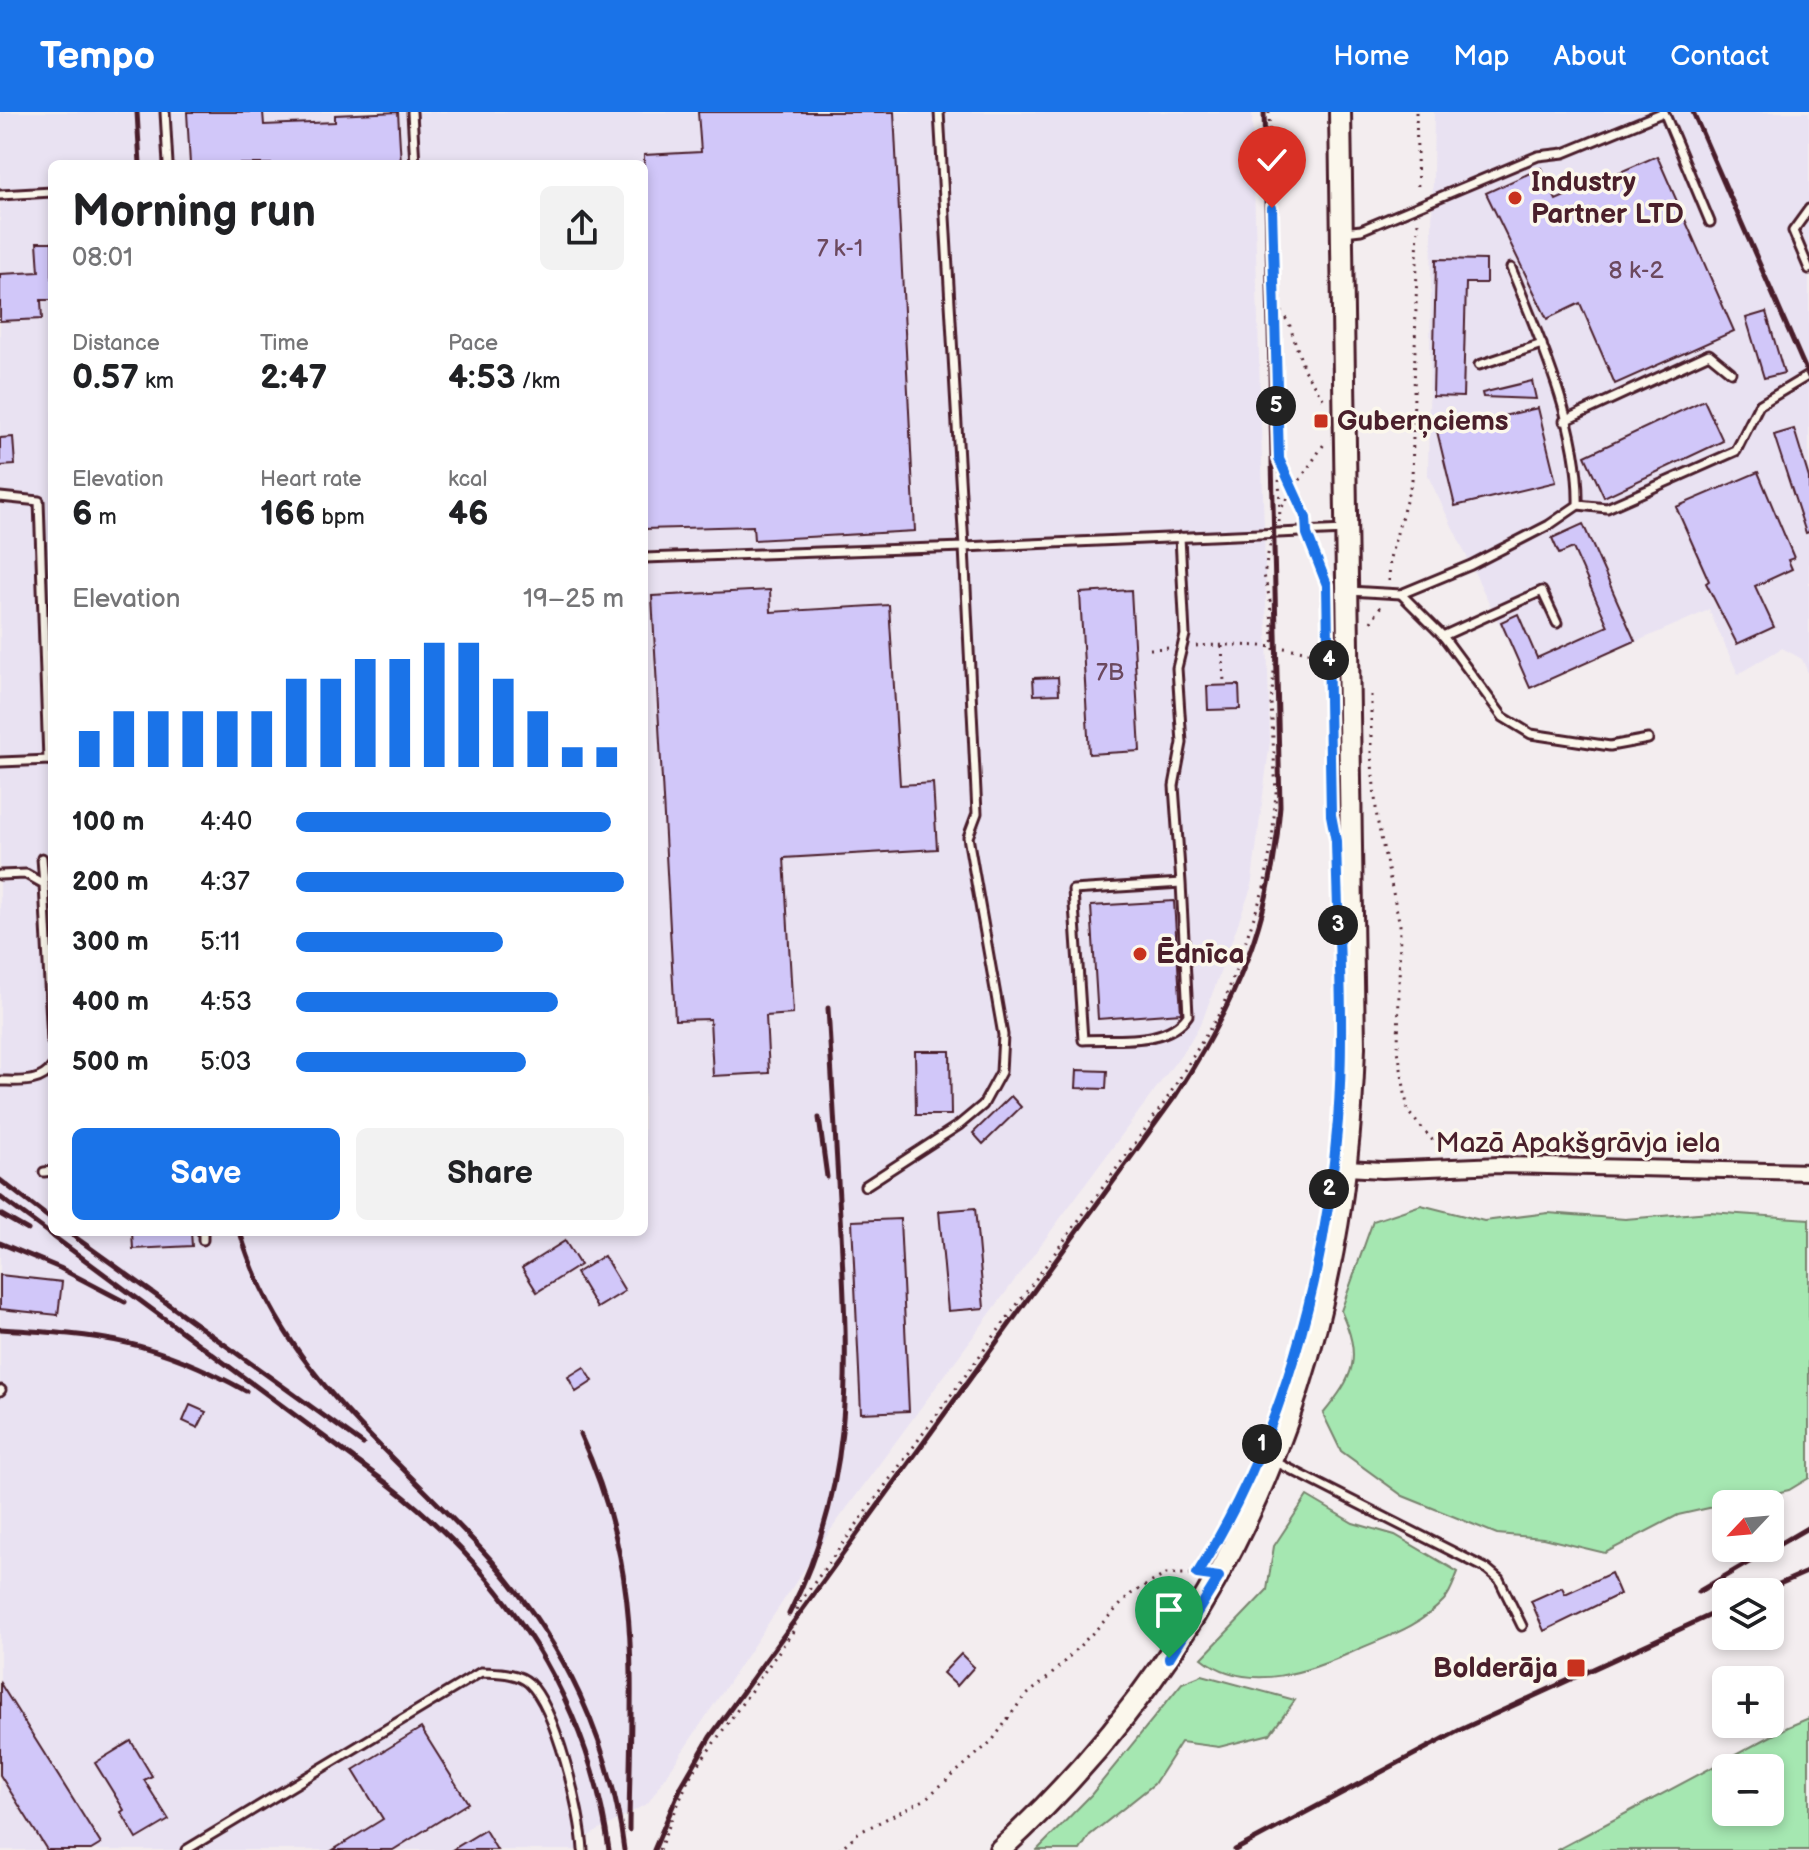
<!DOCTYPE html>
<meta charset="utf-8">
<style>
:root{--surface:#fff;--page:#f2f2f2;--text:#202124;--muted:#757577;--accent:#1a73e8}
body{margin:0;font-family:"Balsamiq Sans",sans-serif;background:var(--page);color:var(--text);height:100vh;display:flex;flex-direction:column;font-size:30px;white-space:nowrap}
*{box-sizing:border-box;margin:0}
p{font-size:26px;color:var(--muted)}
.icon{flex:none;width:44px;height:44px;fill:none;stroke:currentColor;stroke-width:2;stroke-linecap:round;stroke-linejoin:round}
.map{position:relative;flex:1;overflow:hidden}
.panel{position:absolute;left:48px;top:48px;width:600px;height:1076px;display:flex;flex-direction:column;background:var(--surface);border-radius:12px;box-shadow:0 4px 12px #0003}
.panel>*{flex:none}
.needle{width:52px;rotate:244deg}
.controls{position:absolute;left:1712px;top:1378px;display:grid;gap:16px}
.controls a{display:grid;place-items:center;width:72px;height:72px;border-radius:12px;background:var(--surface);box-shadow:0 4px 12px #0003;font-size:40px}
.pin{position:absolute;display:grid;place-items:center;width:68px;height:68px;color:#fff;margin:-82px -34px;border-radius:50% 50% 50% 0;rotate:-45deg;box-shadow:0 0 8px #0007}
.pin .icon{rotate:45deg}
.km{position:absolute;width:40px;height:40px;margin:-20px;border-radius:50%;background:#222;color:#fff;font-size:22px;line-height:40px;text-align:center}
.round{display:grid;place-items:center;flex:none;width:84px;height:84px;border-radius:12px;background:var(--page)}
.head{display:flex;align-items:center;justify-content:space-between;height:136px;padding:0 24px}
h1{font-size:44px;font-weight:600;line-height:60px}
.metrics{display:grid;grid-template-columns:repeat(3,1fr);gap:12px;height:136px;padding:8px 24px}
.metrics div{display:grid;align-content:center}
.metrics b{font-size:34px;font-weight:600}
.metrics small{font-size:22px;font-weight:400}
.metrics p{font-size:22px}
.chart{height:224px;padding:16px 24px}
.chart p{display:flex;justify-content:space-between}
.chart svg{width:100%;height:144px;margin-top:8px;stroke:var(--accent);stroke-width:6}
.primary-button{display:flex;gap:16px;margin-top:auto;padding:16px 24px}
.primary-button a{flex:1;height:92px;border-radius:12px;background:var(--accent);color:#fff;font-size:32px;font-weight:600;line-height:92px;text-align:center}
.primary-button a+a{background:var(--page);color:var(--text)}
ul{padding:0 24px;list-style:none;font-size:26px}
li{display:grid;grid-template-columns:128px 96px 1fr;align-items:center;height:60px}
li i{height:20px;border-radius:10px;background:var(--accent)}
header{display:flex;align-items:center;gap:48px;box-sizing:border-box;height:112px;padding:0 40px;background:var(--accent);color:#fff}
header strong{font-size:38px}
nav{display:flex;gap:44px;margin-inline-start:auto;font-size:28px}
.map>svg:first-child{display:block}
.built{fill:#e9e2f2;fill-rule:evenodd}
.green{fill:#a5e7b1;stroke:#78836e;stroke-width:2;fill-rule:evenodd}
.building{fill:#d1c7f9;stroke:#4a1f2b;stroke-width:2}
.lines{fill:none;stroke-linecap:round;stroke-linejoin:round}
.service-casing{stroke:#4a1f2b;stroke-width:13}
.minor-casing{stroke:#4a1f2b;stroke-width:20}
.secondary-casing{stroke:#4a1f2b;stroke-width:26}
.path{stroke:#4a1f2b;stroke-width:3;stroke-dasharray:2 6;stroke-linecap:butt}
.service{stroke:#fbf7ec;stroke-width:7}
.minor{stroke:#fbf7ec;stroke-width:14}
.secondary{stroke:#fbf7ec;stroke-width:20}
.rail{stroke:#4a1f2b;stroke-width:5}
.route-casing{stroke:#fff;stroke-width:16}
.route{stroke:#1a73e8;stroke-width:10}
.poi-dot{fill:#c8321e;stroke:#fbf7ec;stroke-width:3}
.labels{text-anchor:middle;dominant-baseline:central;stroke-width:7;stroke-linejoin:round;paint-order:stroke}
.number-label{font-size:24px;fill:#6c495e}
.poi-label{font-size:28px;font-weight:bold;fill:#4a1f2b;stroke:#fbf7ec;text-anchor:start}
.street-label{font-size:28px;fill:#4a1f2b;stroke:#fbf7ec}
</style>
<header>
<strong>Tempo</strong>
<nav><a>Home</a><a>Map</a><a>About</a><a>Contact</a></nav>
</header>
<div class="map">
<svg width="1809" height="1738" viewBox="0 0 1809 1738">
<rect width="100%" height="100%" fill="#f3edef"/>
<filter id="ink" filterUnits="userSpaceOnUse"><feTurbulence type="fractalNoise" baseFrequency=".0125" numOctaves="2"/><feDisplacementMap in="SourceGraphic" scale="16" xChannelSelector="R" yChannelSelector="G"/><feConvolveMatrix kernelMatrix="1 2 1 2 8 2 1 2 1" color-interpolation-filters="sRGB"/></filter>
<g filter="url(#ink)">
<g class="built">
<path d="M0,0H1252L1270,629L1251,776L1203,907L1188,933L830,1419L648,1691L585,1726L586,1738H0ZM52,52H644V1120H52Z"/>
<path d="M1434,0H1809V563L1802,547L1782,536L1738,562L1709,498L1530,576L1428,364Z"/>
</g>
<g class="green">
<path d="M1421,1093L1484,1109L1548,1101L1625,1107L1710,1100L1809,1107V1366L1789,1378L1678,1403L1605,1441L1543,1426L1497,1422L1403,1384L1341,1339L1323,1302C1355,1263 1362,1246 1341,1199L1373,1109Z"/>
<path d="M1307,1384L1353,1411L1395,1423L1458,1460C1454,1469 1451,1481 1444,1488C1420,1514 1391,1523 1359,1537C1312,1559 1248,1583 1202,1546L1267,1478L1274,1434Z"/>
<path d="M1202,1563L1295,1588L1270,1622L1219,1635L1181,1630L1154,1672L1090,1723L1080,1738H1037L1091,1683L1182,1571Z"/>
<path d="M1809,1606V1738H1557L1788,1615ZM1726,1656H1770V1700H1726Z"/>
</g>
<g class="building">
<path d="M187,0H263L264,13L335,10V3L398,0L401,52H190Z"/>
<path d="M698,0H894L915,419L754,428L753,414L644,417V43L701,40Z"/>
<path d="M1657,44L1734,219L1615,272L1580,191L1547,207L1486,81L1541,56L1556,88Z"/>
<path d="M37,130H52V188H41L42,207L0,209V162L39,160Z"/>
<path d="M1436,147L1486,148V171H1466L1463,285L1433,284Z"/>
<path d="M1766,200L1784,261L1764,266L1746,206Z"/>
<path d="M1532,269L1536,287L1483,285L1482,281Z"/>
<path d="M1704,288L1723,329L1604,385L1585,344Z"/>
<path d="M1538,296L1556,370L1455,394L1437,319Z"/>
<path d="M1794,317L1809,366V420L1806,421L1774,323Z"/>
<path d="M13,325L15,353L0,354V326Z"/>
<path d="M1758,360L1794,446L1788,448L1792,457L1755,474L1774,515L1737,532L1706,471L1709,469L1676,395Z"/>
<path d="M1583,412L1635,529L1530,576L1501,510L1518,502L1537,546L1608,514L1573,436L1559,442L1552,426Z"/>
<path d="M770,478L771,500L889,493L900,673L933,671L937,737L784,746L793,902L766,904L769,961L713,964L710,907L675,908L652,484Z"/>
<path d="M1131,478L1140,639L1089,642L1080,481Z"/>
<path d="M1058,565L1059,582L1034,583L1033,566Z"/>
<path d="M1239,573L1240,597L1208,598L1207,574Z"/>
<path d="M1174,789L1181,901L1098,907L1091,794Z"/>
<path d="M915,939H950L951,1003H916Z"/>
<path d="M1077,958L1107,959L1106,977L1076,976Z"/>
<path d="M1011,984L1021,995L983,1032L973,1021Z"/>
<path d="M975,1096L984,1196L948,1199L939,1099Z"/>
<path d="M900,1107L909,1299L861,1301L852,1109Z"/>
<path d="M132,1120H191L192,1134L133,1137Z"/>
<path d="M565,1129L580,1153L537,1180L522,1156Z"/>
<path d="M604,1144L625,1179L597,1196L576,1161Z"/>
<path d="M0,1163L62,1170L58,1203L0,1197Z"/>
<path d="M584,1255L593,1269L576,1280L568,1265Z"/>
<path d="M190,1293L206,1300L198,1316L183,1309Z"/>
<path d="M1611,1461L1620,1482L1544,1519L1531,1489L1562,1475L1565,1482Z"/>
<path d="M961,1542L974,1555L957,1574L943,1561Z"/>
<path d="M0,1571L101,1732L91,1738H47L0,1663Z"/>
<path d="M421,1616L468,1691L393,1738H333L383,1707L353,1658Z"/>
<path d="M131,1629L152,1664L144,1668L169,1708L137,1727L121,1700L124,1698L95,1651Z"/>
<path d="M485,1718L497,1738H452Z"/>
</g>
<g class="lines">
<g class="service-casing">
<g id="service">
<path d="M165,0L168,52"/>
<path d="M412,0L415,52"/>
<path d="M0,83L52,80"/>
<path d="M1809,97L1793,119L1809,157"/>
<path d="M1344,120L1361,118L1538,44L1564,41L1664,0L1710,110"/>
<path d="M1479,253L1542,232"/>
<path d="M1564,309L1709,242L1731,260"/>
<path d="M0,385L39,389L48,648"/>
<path d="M1578,393L1607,396L1736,339L1759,293L1809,263"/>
<path d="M1180,425L1185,523L1177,556L1182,631L1174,674L1181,771L1073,778L1083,928C1117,926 1167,934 1188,903L1181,771"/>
<path d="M644,446L964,435L939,0"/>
<path d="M1349,479L1401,482L1471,453L1549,413L1578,393C1580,316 1540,227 1511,156"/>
<path d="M1401,482L1443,524L1503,605L1531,622L1610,634L1648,627"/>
<path d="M1443,524L1542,479L1557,511"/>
<path d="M0,650L50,648"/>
<path d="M42,746L44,772"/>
<path d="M0,763L26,762L44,772L52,930"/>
<path d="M0,969C18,969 41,972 52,955"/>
<path d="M44,1060L52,1059"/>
<path d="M865,1074L959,1013L983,993L1001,960L1003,923L968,725L977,701L964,435L1346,418"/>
<path d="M203,1120V1128"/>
<path d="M0,1279L1,1278"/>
<path d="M1274,1349L1487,1457L1499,1467L1522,1514"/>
<path d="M186,1738L481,1560C497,1561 517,1560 529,1571C556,1596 581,1701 583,1738"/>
</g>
</g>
<g class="minor-casing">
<path id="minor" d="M1347,1056L1382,1058L1500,1053L1809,1060"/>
</g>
<g class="secondary-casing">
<path id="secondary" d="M1000,1738C1234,1523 1345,1251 1354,935L1340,0"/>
</g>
<g class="path">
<path d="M1269,0L1280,398"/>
<path d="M1416,0L1418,80"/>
<path d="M1276,193L1289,211L1304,258L1324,288"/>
<path d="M1281,351L1306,410"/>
<path d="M1279,410L1280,398L1324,332"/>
<path d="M1311,432L1328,473"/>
<path d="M1389,469L1390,446L1412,368L1418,108"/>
<path d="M1371,510L1381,494"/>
<path d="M1196,534C1223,532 1311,532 1329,549"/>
<path d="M1222,534L1224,570"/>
<path d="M1150,537L1169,536"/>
<path d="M1371,583V641L1377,707L1400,813L1398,938L1408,1000L1442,1039"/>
<path d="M1329,633L1330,673"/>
<path d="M659,1738L689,1666L794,1518L798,1493L1165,990L1222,897L1264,776L1272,728L1276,681L1271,591L1275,549L1270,488L1264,463L1270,432"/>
<path d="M839,1738L858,1721L924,1688L992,1629L1023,1586L1050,1564L1131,1482L1166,1462H1196"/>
</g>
<use href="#service" class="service"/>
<use href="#minor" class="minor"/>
<use href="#secondary" class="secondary"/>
<g class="rail">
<path d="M137,0L140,52"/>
<path d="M1693,0L1809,265"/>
<path d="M819,1006L827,1065"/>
<path d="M0,1068L52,1108"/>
<path d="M0,1085L388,1372C506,1463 589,1588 609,1738"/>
<path d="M0,1102L28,1118"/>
<path d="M68,1120L363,1332"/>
<path d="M240,1120C283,1266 397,1341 492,1449C564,1531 611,1630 624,1738"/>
<path d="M0,1131L60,1156L125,1190"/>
<path d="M0,1217C103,1223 154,1228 246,1279"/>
<path d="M580,1322C645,1463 630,1569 629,1718"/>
<path d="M1698,1480L1809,1415"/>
<path d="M1761,1480L1809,1459"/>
<path d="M789,1502C855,1372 848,1261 841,1121C836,1046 832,971 828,896"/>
<path d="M654,1738L681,1675L710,1625L1176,983C1236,890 1272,807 1280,694L1264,0"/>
<path d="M1235,1738L1460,1618L1726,1496"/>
</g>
</g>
</g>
<g class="lines" filter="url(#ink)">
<g class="route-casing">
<path id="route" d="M1169,1546L1219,1465L1197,1462C1281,1329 1326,1165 1338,1008C1345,916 1338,822 1336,729L1331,703L1327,473L1307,422L1306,406L1279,347L1272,96"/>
</g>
<use href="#route" class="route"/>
</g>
<g class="poi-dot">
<circle cx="1515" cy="86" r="8"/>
<rect x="1313" y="301" width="16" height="16" rx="4"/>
<circle cx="1140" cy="842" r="8"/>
<rect x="1566" y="1546" width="20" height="20" rx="4"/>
</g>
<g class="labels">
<g class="number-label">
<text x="840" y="136">7 k-1</text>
<text x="1636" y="158">8 k-2</text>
<text x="1110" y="560">7B</text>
</g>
<g class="poi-label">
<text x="1531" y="70">Industry<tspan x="1531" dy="32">Partner LTD</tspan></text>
<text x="1337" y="309">Guberņciems</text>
<text x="1156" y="842">Ēdnīca</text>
<text x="1558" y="1556" text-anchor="end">Bolderāja</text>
</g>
<g class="street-label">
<text x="1578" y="1031">Mazā Apakšgrāvja iela</text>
</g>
</g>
</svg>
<div class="controls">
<a><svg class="needle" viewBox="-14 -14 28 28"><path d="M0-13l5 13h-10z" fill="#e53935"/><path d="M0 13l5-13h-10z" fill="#757577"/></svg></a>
<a><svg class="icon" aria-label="layers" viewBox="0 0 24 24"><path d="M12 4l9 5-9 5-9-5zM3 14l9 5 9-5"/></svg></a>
<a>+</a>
<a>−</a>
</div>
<div class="pin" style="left:1169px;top:1546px;background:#1e9e55"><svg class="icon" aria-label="arrive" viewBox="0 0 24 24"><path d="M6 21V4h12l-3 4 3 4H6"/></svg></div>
<div class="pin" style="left:1272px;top:96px;background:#d93025"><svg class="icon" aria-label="check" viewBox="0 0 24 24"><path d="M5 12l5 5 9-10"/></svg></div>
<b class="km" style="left:1262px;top:1332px">1</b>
<b class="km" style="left:1329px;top:1077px">2</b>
<b class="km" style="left:1338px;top:813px">3</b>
<b class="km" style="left:1329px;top:548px">4</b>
<b class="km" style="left:1276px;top:294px">5</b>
<section class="panel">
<div class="head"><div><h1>Morning run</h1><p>08:01</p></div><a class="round"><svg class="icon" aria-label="share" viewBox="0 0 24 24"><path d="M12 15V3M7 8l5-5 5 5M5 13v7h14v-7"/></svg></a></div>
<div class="metrics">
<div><p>Distance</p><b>0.57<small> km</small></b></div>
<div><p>Time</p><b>2:47</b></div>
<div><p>Pace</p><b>4:53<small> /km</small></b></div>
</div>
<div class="metrics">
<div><p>Elevation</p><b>6<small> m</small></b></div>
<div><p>Heart rate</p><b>166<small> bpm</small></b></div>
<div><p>kcal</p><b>46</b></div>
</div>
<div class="chart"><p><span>Elevation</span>19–25 m</p>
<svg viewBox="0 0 160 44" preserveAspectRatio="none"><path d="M5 44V33M15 44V27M25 44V27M35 44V27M45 44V27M55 44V27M65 44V17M75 44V17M85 44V11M95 44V11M105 44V6M115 44V6M125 44V17M135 44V27M145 44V38M155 44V38"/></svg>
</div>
<ul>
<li><b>100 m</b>4:40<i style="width:96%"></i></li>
<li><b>200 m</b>4:37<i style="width:100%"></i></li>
<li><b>300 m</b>5:11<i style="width:63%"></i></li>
<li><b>400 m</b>4:53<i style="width:80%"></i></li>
<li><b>500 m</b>5:03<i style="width:70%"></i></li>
</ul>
<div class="primary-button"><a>Save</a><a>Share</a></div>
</section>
</div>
